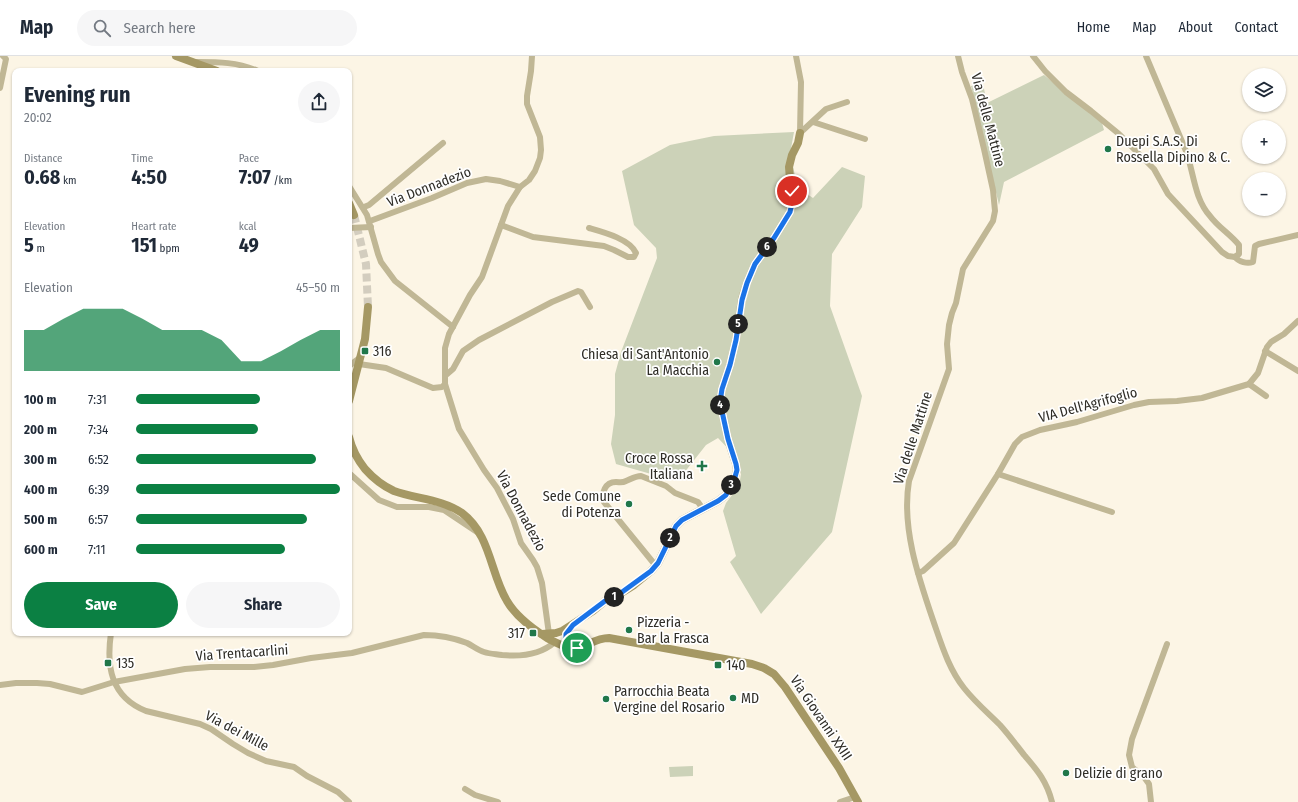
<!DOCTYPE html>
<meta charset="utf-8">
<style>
:root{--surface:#fff;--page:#f6f6f7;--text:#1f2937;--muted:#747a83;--line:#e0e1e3;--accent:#0b8043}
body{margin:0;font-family:"Fira Sans Condensed",sans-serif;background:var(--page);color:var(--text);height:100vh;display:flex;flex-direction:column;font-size:15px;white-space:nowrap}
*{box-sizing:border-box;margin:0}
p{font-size:13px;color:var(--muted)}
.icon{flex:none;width:22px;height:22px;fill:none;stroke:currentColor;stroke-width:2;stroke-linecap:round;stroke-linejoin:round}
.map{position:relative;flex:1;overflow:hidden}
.details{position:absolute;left:12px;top:12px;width:340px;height:568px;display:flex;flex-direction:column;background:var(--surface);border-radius:8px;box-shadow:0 1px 3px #0004}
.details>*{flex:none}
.controls{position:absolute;left:1242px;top:12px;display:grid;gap:8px}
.controls a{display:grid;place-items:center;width:44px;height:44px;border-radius:50%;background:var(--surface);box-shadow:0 1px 3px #0004;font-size:20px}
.pin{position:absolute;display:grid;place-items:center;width:34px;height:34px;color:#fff;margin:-17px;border:2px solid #fff;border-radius:50%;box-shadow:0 1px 4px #0007}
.km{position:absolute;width:20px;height:20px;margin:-10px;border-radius:50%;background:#222;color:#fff;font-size:11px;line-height:20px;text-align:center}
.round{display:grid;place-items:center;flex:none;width:42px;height:42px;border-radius:21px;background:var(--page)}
.headline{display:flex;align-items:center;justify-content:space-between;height:68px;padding:0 12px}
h1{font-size:22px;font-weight:700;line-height:30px}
.stats{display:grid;grid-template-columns:repeat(3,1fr);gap:6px;height:68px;padding:4px 12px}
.stats div{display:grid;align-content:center}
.stats b{font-size:20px;font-weight:700}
.stats small{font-size:11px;font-weight:400}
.stats p{font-size:11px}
.chart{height:112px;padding:8px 12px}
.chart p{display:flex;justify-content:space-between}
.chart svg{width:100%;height:72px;margin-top:4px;fill:var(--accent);opacity:.7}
.primary-button{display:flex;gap:8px;margin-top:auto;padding:8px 12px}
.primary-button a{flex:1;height:46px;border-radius:24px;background:var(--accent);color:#fff;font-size:16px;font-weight:700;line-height:46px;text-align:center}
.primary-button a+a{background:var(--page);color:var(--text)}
ul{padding:0 12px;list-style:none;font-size:13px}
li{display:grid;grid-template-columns:64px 48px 1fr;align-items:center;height:30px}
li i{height:10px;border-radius:5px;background:var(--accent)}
header{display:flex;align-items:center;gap:24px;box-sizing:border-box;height:56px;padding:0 20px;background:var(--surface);border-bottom:1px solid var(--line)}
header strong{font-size:19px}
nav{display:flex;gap:22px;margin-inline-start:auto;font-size:14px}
.search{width:280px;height:36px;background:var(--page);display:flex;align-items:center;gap:10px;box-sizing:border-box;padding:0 14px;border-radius:22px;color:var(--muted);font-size:15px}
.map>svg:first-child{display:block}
.green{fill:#ccd2b8}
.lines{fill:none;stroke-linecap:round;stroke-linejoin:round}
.secondary-tunnel{stroke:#d3cdbf;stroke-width:8;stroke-dasharray:8 4;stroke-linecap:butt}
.street{stroke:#c0b795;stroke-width:6}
.secondary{stroke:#a59864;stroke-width:8}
.route-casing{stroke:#fff;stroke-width:8}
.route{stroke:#1a73e8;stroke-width:5}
.poi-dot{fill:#20774a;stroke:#fff;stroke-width:1.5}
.labels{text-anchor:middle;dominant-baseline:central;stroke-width:3.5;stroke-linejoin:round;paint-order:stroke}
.street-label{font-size:14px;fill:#2f2d27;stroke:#fff}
.poi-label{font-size:14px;fill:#2f2d27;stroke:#fff;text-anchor:start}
</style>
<header>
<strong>Map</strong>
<div class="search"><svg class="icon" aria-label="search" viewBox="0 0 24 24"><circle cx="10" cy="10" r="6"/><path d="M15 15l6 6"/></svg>Search here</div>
<nav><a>Home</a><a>Map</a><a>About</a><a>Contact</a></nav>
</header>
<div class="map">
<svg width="1298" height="746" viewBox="0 0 1298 746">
<rect width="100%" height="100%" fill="#fcf5e5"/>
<g class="green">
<path d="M1044,19L1102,67L1104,74L1004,126L999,149L971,30L983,28L987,47Z"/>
<path d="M794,76L790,98L798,132L813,142L842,111L865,120L862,151L832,198L830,250L862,340L832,476L761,558L730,506L736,500L723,455L726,447L739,430L741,418L738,403L718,382L706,389L680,422H665L616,408L611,388L615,359V318L621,296L657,202L656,192L634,169L622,115L670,89L714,80Z"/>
<path d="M693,710V720L670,721L669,711Z"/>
</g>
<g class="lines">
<path class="secondary-tunnel" d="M354,159L366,208L368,251"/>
<g class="street">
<path d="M796,0L801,26L800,77"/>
<path d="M958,0L962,16L972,43L984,93L993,134L995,155L993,165L963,213L956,247L952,257L949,269L947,288L949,313L909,425C901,472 919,523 934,567C942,590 949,613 964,632C975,646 988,657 1000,669C1009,679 1017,690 1025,700C1038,715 1047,726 1052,746"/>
<path d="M1033,0L1045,15L1066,36L1091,55L1119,78L1154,113L1168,138L1222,196L1228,200L1235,201L1239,198V189C1230,178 1218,171 1210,160C1194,142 1194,117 1186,95L1146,0"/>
<path d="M197,6C218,6 238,6 258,15"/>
<path d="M0,32L6,3L3,0"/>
<path d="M813,66L865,83"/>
<path d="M800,77L826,53L847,46"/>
<path d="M349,130L367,159L378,198L381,206L395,225L453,271"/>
<path d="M364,151L369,149L443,87"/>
<path d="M370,165L432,142L467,127L486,123L500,125L520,131"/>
<path d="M501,169L533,181L604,190L614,194L628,201H634L636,197C630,183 603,176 589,172"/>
<path d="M349,172L371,171"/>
<path d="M1235,201C1239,206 1247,208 1253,206L1255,190L1259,188L1298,179"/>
<path d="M1265,295L1298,315"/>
<path d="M359,308L386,312L433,332L442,331L445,328V292L449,278L470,239L482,221L508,150L520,131L529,124L535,115L540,102L541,94L540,81L527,48V40L531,15L532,0"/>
<path d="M349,310L361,301"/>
<path d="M446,319L453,313L463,295L479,284L552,246L578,235L581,236L590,251"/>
<path d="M445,328L459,373L484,414L497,432L513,463L521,487L533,504L537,511L542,527L549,578"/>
<path d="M1249,328L1266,340"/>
<path d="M349,417L379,444L397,451H429L444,454L477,476"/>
<path d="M998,418L1112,456"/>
<path d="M656,510L604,446C601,437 605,426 616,426C620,426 622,427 626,425C631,423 635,420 641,420L666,430L675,437L698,446L703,453"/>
<path d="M918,517L923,515L954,487L998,418L1015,388L1022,381L1040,374L1077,366L1134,349L1149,346L1177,345L1202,342L1249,328L1258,317L1267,291L1271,286L1284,278L1298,265"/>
<path d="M111,577C106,611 111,641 146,655L200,668L211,673L233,688L248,697L266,705L294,711L307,720L338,736L349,746"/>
<path d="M0,629L16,627H37L50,628L82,636L114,626L185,613L210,611H254L273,609L311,602L352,597L424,579C438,579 454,582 467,587C473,590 478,594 484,596C490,598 496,598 502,599C522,601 540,599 555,586"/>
<path d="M465,733L475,739L498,746"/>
<path d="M840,746L855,741"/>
<path d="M1151,746L1149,728L1144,721L1132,711L1129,699L1132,683L1167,588"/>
</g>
<g class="secondary">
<path d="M176,0L217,15"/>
<path d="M349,147L354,159"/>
<path d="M349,345L365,283L368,251"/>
<path d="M349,381C352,393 357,403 365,413C373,422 383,430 394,435C416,443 442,443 462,457C491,479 490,517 507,545C515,559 533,573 547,582C558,588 571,595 584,590C593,586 599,582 609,582L752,608L764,612L774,618L785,631L839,712L858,746"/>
<path d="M542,578L556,577L562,575L593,555L605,545L618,539L634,529L651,515L658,507L676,470L682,464L718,445L726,439L735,421L737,414L736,408L728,383L720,346L722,333L730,309L736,284L742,243L747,227L755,208L774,182L790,156L792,147L789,111L792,99L798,87L800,77"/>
</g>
</g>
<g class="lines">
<g class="route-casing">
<path id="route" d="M577,592H571L566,585V578L573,569L605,545L618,539L651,515L658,507L676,470L682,464L718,445L726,439L735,421L737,414L736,408L728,383L720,346L722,333L730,309L736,284L742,244L747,227L755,208L774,182L790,156L792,147V135"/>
</g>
<use href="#route" class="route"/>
</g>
<g class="poi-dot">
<circle cx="1108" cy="93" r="4"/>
<rect x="361" y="291" width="8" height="8" rx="2"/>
<circle cx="717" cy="306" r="4"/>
<path d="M700 404h4v4h4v4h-4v4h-4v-4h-4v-4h4z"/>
<circle cx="629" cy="448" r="4"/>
<circle cx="629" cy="574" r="4"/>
<rect x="529" y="573" width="8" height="8" rx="2"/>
<rect x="104" y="603" width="8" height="8" rx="2"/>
<rect x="714" y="605" width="8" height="8" rx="2"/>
<circle cx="733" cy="642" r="4"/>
<circle cx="606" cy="643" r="4"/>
<circle cx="1066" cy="717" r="4"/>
</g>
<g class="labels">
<g class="street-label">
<text transform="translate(988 64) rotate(75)">Via delle Mattine</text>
<text transform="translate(429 131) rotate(-21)">Via Donnadezio</text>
<text transform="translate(1088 349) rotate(-15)">VIA Dell'Agrifoglio</text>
<text transform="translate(913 382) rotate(-72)">Via delle Mattine</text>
<text transform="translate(521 455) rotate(62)">Via Donnadezio</text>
<text transform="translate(242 597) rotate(-4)">Via Trentacarlini</text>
<text transform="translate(821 662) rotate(56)">Via Giovanni XXIII</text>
<text transform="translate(237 675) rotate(28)">Via dei Mille</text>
</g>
<g class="poi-label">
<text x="1116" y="85">Duepi S.A.S. Di<tspan x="1116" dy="16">Rossella Dipino &amp; C.</tspan></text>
<text x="373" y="295">316</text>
<text x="709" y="298" text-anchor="end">Chiesa di Sant'Antonio<tspan x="709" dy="16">La Macchia</tspan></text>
<text x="693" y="402" text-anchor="end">Croce Rossa<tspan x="693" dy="16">Italiana</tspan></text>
<text x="621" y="440" text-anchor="end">Sede Comune<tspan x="621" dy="16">di Potenza</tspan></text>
<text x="637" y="566">Pizzeria -<tspan x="637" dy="16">Bar la Frasca</tspan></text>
<text x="525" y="577" text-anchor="end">317</text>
<text x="116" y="607">135</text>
<text x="726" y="609">140</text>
<text x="614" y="635">Parrocchia Beata<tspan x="614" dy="16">Vergine del Rosario</tspan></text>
<text x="741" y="642">MD</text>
<text x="1074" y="717">Delizie di grano</text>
</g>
</g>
</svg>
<div class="controls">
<a><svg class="icon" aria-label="layers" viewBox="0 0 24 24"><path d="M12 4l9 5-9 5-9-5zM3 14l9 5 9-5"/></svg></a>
<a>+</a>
<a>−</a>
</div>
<div class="pin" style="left:577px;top:592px;background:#1e9e55"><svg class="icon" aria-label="arrive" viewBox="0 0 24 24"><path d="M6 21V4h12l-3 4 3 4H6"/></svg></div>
<div class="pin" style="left:792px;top:135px;background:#d93025"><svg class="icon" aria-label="check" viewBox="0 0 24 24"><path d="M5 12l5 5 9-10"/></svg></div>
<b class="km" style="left:614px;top:541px">1</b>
<b class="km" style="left:670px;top:482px">2</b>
<b class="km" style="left:731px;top:429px">3</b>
<b class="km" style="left:720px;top:349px">4</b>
<b class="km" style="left:738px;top:268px">5</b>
<b class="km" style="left:767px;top:191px">6</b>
<section class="details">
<div class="headline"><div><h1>Evening run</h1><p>20:02</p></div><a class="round"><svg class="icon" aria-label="share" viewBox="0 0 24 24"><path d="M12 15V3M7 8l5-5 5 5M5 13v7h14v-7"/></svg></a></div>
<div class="stats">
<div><p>Distance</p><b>0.68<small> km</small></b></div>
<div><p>Time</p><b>4:50</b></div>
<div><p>Pace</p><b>7:07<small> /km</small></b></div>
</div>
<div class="stats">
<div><p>Elevation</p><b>5<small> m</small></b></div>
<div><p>Heart rate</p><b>151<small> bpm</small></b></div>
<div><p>kcal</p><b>49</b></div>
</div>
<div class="chart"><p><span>Elevation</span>45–50 m</p>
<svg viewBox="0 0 160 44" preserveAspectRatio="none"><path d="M0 44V19L10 19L20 12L30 6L40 6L50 6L60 12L70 19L80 19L90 19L100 25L110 38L120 38L130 32L140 25L150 19L160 19V44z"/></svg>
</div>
<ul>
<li><b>100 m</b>7:31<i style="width:61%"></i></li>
<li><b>200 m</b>7:34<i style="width:60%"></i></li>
<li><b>300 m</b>6:52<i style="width:88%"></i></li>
<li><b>400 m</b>6:39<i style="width:100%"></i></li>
<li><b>500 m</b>6:57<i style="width:84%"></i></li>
<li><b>600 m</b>7:11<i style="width:73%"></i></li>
</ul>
<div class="primary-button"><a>Save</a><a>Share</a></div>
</section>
</div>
